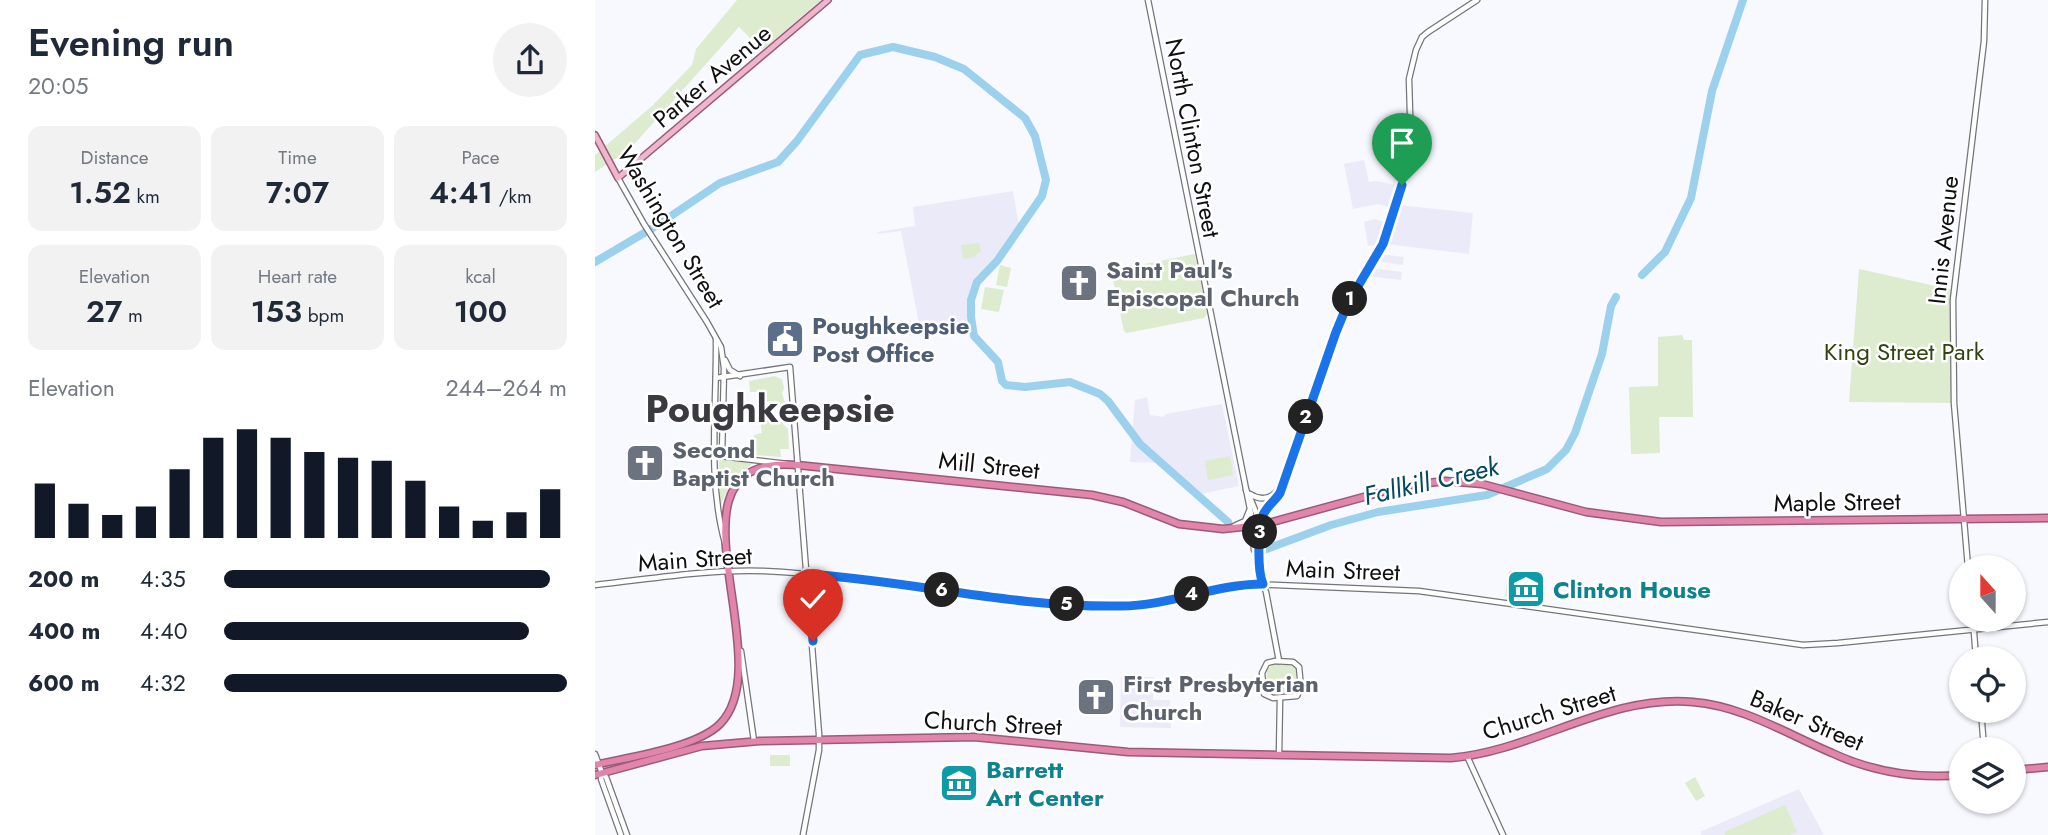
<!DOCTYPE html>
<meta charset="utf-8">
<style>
:root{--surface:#fff;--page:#f2f2f3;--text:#1f2937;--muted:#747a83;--accent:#111827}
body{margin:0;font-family:Jost,sans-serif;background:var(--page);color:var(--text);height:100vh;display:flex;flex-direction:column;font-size:26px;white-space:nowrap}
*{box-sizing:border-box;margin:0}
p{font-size:23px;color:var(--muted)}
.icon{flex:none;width:38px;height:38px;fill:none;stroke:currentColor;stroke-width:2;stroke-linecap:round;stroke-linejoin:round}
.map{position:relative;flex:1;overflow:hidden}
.details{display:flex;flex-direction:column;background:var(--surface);width:595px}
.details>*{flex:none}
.needle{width:46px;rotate:339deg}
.controls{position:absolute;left:1354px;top:555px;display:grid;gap:14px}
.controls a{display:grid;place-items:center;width:77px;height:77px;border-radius:50%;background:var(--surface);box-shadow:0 2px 5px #0004;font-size:35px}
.pin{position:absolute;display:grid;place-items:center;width:60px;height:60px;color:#fff;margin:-72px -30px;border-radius:50% 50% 50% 0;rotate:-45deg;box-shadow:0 0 7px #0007}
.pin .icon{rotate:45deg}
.km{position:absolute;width:35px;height:35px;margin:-18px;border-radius:50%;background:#222;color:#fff;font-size:19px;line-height:35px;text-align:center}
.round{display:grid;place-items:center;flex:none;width:74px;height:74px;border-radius:37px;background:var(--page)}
.headline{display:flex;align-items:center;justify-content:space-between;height:119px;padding:0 28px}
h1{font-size:38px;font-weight:600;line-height:52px}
.stats{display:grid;grid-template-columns:repeat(3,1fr);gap:10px;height:119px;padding:7px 28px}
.stats div{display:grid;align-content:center;border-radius:14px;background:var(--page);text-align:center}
.stats b{font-size:30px;font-weight:600}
.stats small{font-size:19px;font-weight:400}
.stats p{font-size:19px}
.chart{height:196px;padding:14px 28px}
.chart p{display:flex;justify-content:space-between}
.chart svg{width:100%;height:126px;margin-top:7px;stroke:var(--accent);stroke-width:6}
ul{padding:0 28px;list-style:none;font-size:23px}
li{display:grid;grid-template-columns:112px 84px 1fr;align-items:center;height:52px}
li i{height:18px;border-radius:9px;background:var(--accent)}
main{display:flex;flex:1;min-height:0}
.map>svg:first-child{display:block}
.built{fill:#ebeaf9}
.green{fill:#ddebce}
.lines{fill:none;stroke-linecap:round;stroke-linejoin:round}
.river{stroke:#9cd1ed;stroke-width:8}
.secondary-casing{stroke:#74747b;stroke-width:7}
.primary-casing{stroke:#985c76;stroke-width:8}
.highway-casing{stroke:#985c76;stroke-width:9}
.secondary{stroke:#fff;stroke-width:4.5}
.primary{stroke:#edb6cd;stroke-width:5}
.highway{stroke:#e185ac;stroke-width:6}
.route-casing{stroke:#fff;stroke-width:14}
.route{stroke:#1a73e8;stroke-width:9}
.labels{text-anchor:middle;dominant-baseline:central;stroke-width:5;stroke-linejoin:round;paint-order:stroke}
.street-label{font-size:24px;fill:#0f0f12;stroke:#fff}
.worship-label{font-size:24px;font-weight:bold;fill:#5b616d;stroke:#fff;text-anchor:start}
.service-label{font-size:24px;font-weight:bold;fill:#4e5e75;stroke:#fff;text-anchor:start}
.park-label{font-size:24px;fill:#304311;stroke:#fff}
.culture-label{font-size:24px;font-weight:bold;fill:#0d838f;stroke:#fff;text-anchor:start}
.water-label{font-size:26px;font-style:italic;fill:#004863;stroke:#fff}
.town-label{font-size:38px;font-weight:bold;fill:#3b3a40;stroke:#fff}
</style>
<main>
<section class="details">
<div class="headline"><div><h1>Evening run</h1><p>20:05</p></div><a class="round"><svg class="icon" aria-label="share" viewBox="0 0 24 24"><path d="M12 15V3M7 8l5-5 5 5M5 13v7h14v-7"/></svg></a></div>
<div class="stats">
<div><p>Distance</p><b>1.52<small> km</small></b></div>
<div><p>Time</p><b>7:07</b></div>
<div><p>Pace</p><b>4:41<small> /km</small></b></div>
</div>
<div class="stats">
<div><p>Elevation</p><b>27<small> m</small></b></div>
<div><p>Heart rate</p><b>153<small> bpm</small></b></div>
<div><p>kcal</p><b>100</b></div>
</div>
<div class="chart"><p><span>Elevation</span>244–264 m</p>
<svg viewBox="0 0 160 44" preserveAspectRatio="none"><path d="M5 44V25M15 44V32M25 44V36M35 44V33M45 44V20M55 44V9M65 44V6M75 44V9M85 44V14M95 44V16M105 44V17M115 44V24M125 44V33M135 44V38M145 44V35M155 44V27"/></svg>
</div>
<ul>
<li><b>200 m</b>4:35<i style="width:95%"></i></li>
<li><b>400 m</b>4:40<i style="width:89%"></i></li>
<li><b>600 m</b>4:32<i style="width:100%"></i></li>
</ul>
</section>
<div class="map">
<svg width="1453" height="835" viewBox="0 0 1453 835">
<rect width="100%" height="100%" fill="#f8f8ff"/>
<g class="built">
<path d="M769,160L774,182L781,181L801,185L794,207L783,204L758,209L749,164Z"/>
<path d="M418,191L424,226L400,261L378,286L373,308L374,325L326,334L306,231L283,234V232L320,226L318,207Z"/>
<path d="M804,205L878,213L874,254L791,244Z"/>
<path d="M780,219L789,222L782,244L773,246L769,222Z"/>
<path d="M785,254L809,257L808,265L781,261Z"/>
<path d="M777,268L807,272L806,280L772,276Z"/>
<path d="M552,397L555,415L569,417L571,414L627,404L644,486L606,494L569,463L535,462L540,400Z"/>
<path d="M526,677H559L558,700H575L576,728L525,727Z"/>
<path d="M1204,789L1229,835H1107L1105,832Z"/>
</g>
<g class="green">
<path d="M142,0H226L167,50L144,27L34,150L0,172V155L58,105L97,65L101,49Z"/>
<path d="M384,243L386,251L379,257L368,259L366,245Z"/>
<path d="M600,254L612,314L609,318L532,333L529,331L517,275L520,270Z"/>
<path d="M405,265L416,268L412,287L401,285Z"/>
<path d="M1264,269L1358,290L1359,403L1254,402Z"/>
<path d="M390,287L409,290L404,312L386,309Z"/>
<path d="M1087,335L1089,340H1097L1098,417H1064L1065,453L1036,454L1034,387L1063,386V337Z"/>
<path d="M179,376L187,379L189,388L187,393C190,402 194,414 188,424L193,429L194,449H185L186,457L160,455L159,435L167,433L165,420L184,419L182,401L163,402L162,392H155L154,381Z"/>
<path d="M635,456L638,475L613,480L610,461Z"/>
<path d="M124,457L158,463C141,478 127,490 125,515Z"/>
<path d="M914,571L939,574L936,599L910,596Z"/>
<path d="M694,665L701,669V691L694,695L673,692L671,689L672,669L678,665Z"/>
<rect x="175" y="755" width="20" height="11"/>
<path d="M1100,777L1110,796L1101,801L1090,783Z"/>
<path d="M1190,805L1202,832L1195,835H1130L1129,832Z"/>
</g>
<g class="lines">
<g class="river">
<path d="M0,262L61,226L125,183L183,162L202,141L265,55L298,47L340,57L369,69L430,118L440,136L451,180L447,196L402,261L382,282L376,300V317L379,336L403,362L407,381L411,385L430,387L475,382L505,394L513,401L545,444L633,522"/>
<path d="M1047,275L1070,252L1096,198L1117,91L1148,0"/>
<path d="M669,550L736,525L783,512L892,495L952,469L971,450L980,433L1007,354L1016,306L1021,297"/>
</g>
<g class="secondary-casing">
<g id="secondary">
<path d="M553,0L657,519L659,550L662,555L666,580L671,592L684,661"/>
<path d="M23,178L49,224L112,322L126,347L129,368L127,456"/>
<path d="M121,339C122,406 112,479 130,543"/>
<path d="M130,360L135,370L145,376"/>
<path d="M121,378L195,367L224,734V750L208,835"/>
<path d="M125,456L193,464"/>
<path d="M651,490C660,506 672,538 662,555"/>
<path d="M655,494C666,501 676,499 684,489"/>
<path d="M664,525L671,509L685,493L741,332L753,303L788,244L803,200L816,147L814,79L821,50L827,37L833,32L882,0"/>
<path d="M639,526L650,521L654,511"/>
<path d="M1373,567L1359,403L1358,300L1389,41L1390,0"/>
<path d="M0,585C56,579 113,569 169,571C288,577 405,604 524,606C568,607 610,587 654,584L824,591L1208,645L1243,643L1453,622"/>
<path d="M1378,620L1381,658"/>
<path d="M146,651L159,741"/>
<path d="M680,661L698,662L704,667L706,688L702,696L678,698L669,694L667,673L672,663Z"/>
<path d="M1386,710L1389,749"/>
<path d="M0,754L7,773L11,777L32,835"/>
<path d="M684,755L685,698"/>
<path d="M872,756L908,835"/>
<path d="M7,774L6,779L26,835"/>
</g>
</g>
<g class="primary-casing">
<path id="primary" d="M0,135L23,178L233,0"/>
</g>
<g class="highway-casing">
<g id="highway">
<path d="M0,765C34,757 101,748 125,724C189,659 56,453 202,465L497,495L528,502L584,524L628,529L666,525L809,486L850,481L887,484L991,512L1066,522L1453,518"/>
<path d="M1419,770L1453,767"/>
<path d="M0,775L107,746L165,741L379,737L533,752L856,758C939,751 1013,694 1098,702C1148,706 1192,734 1237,753C1278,772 1322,779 1367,775"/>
</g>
</g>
<use href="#secondary" class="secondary"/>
<use href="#primary" class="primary"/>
<use href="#highway" class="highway"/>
</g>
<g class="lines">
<g class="route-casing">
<path id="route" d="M218,641L212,574C317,581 420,608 526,606C574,606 619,584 668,584C662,570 663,529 668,515C672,506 680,501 685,493L741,332L753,303L788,244L807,185"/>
</g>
<use href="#route" class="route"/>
</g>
<defs>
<g id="church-square" transform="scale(2.0125)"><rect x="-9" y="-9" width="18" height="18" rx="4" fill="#6b7280" stroke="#fff"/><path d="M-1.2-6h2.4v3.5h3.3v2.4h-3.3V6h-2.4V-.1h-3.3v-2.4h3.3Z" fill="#fff"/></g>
<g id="civic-square" transform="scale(2.0125)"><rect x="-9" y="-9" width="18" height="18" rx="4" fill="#5c6f8a" stroke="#fff"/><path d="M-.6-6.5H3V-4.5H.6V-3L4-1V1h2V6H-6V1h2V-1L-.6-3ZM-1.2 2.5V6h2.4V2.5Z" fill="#fff"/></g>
<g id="museum-square" transform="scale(2.0125)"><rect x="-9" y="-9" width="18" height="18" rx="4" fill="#0f9aa8" stroke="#fff"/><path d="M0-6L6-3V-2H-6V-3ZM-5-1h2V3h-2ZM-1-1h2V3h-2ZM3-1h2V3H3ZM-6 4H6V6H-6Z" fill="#fff"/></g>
</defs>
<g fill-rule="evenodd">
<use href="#church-square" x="484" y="283"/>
<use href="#civic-square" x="190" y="339"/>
<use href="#church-square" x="50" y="463"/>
<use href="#museum-square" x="931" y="589"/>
<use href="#church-square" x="501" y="697"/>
<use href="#museum-square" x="364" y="783"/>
</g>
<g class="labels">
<g class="street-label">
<text transform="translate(117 76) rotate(-40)">Parker Avenue</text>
<text transform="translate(598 138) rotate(79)">North Clinton Street</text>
<text transform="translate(76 227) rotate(59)">Washington Street</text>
<text transform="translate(1348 240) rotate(-84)">Innis Avenue</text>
<text transform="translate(394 465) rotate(6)">Mill Street</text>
<text transform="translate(1242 502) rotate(-1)">Maple Street</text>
<text transform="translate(100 559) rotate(-4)">Main Street</text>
<text transform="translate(748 570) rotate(2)">Main Street</text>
<text transform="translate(954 712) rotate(-17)">Church Street</text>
<text transform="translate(1212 720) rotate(23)">Baker Street</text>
<text transform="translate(398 723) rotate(3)">Church Street</text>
</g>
<g class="worship-label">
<text x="511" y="269">Saint Paul's<tspan x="511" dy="28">Episcopal Church</tspan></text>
<text x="77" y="449">Second<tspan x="77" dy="28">Baptist Church</tspan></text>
<text x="528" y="683">First Presbyterian<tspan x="528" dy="28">Church</tspan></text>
</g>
<g class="service-label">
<text x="217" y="325">Poughkeepsie<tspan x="217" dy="28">Post Office</tspan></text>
</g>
<g class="park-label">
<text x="1309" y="351">King Street Park</text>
</g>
<g class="culture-label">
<text x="958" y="589">Clinton House</text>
<text x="391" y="769">Barrett<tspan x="391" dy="28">Art Center</tspan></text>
</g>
<g class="water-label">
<text transform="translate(836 481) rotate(-13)">Fallkill Creek</text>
</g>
<g class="town-label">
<text x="175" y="408">Poughkeepsie</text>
</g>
</g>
</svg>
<div class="controls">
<a><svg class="needle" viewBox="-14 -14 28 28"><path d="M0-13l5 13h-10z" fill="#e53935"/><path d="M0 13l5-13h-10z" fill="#747a83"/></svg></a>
<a><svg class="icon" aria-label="locate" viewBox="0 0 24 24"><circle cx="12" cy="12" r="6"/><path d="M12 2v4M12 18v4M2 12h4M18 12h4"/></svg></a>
<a><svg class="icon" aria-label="layers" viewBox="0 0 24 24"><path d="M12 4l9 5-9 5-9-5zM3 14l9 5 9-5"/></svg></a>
</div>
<div class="pin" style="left:807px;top:185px;background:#1e9e55"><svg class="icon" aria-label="arrive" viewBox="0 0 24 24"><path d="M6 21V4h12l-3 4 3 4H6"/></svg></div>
<div class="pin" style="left:218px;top:641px;background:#d93025"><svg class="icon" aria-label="check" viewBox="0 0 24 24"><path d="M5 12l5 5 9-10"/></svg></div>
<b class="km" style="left:755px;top:299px">1</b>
<b class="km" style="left:711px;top:417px">2</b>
<b class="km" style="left:665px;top:532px">3</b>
<b class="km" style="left:597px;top:594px">4</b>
<b class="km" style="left:472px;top:604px">5</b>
<b class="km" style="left:347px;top:590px">6</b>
</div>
</main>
